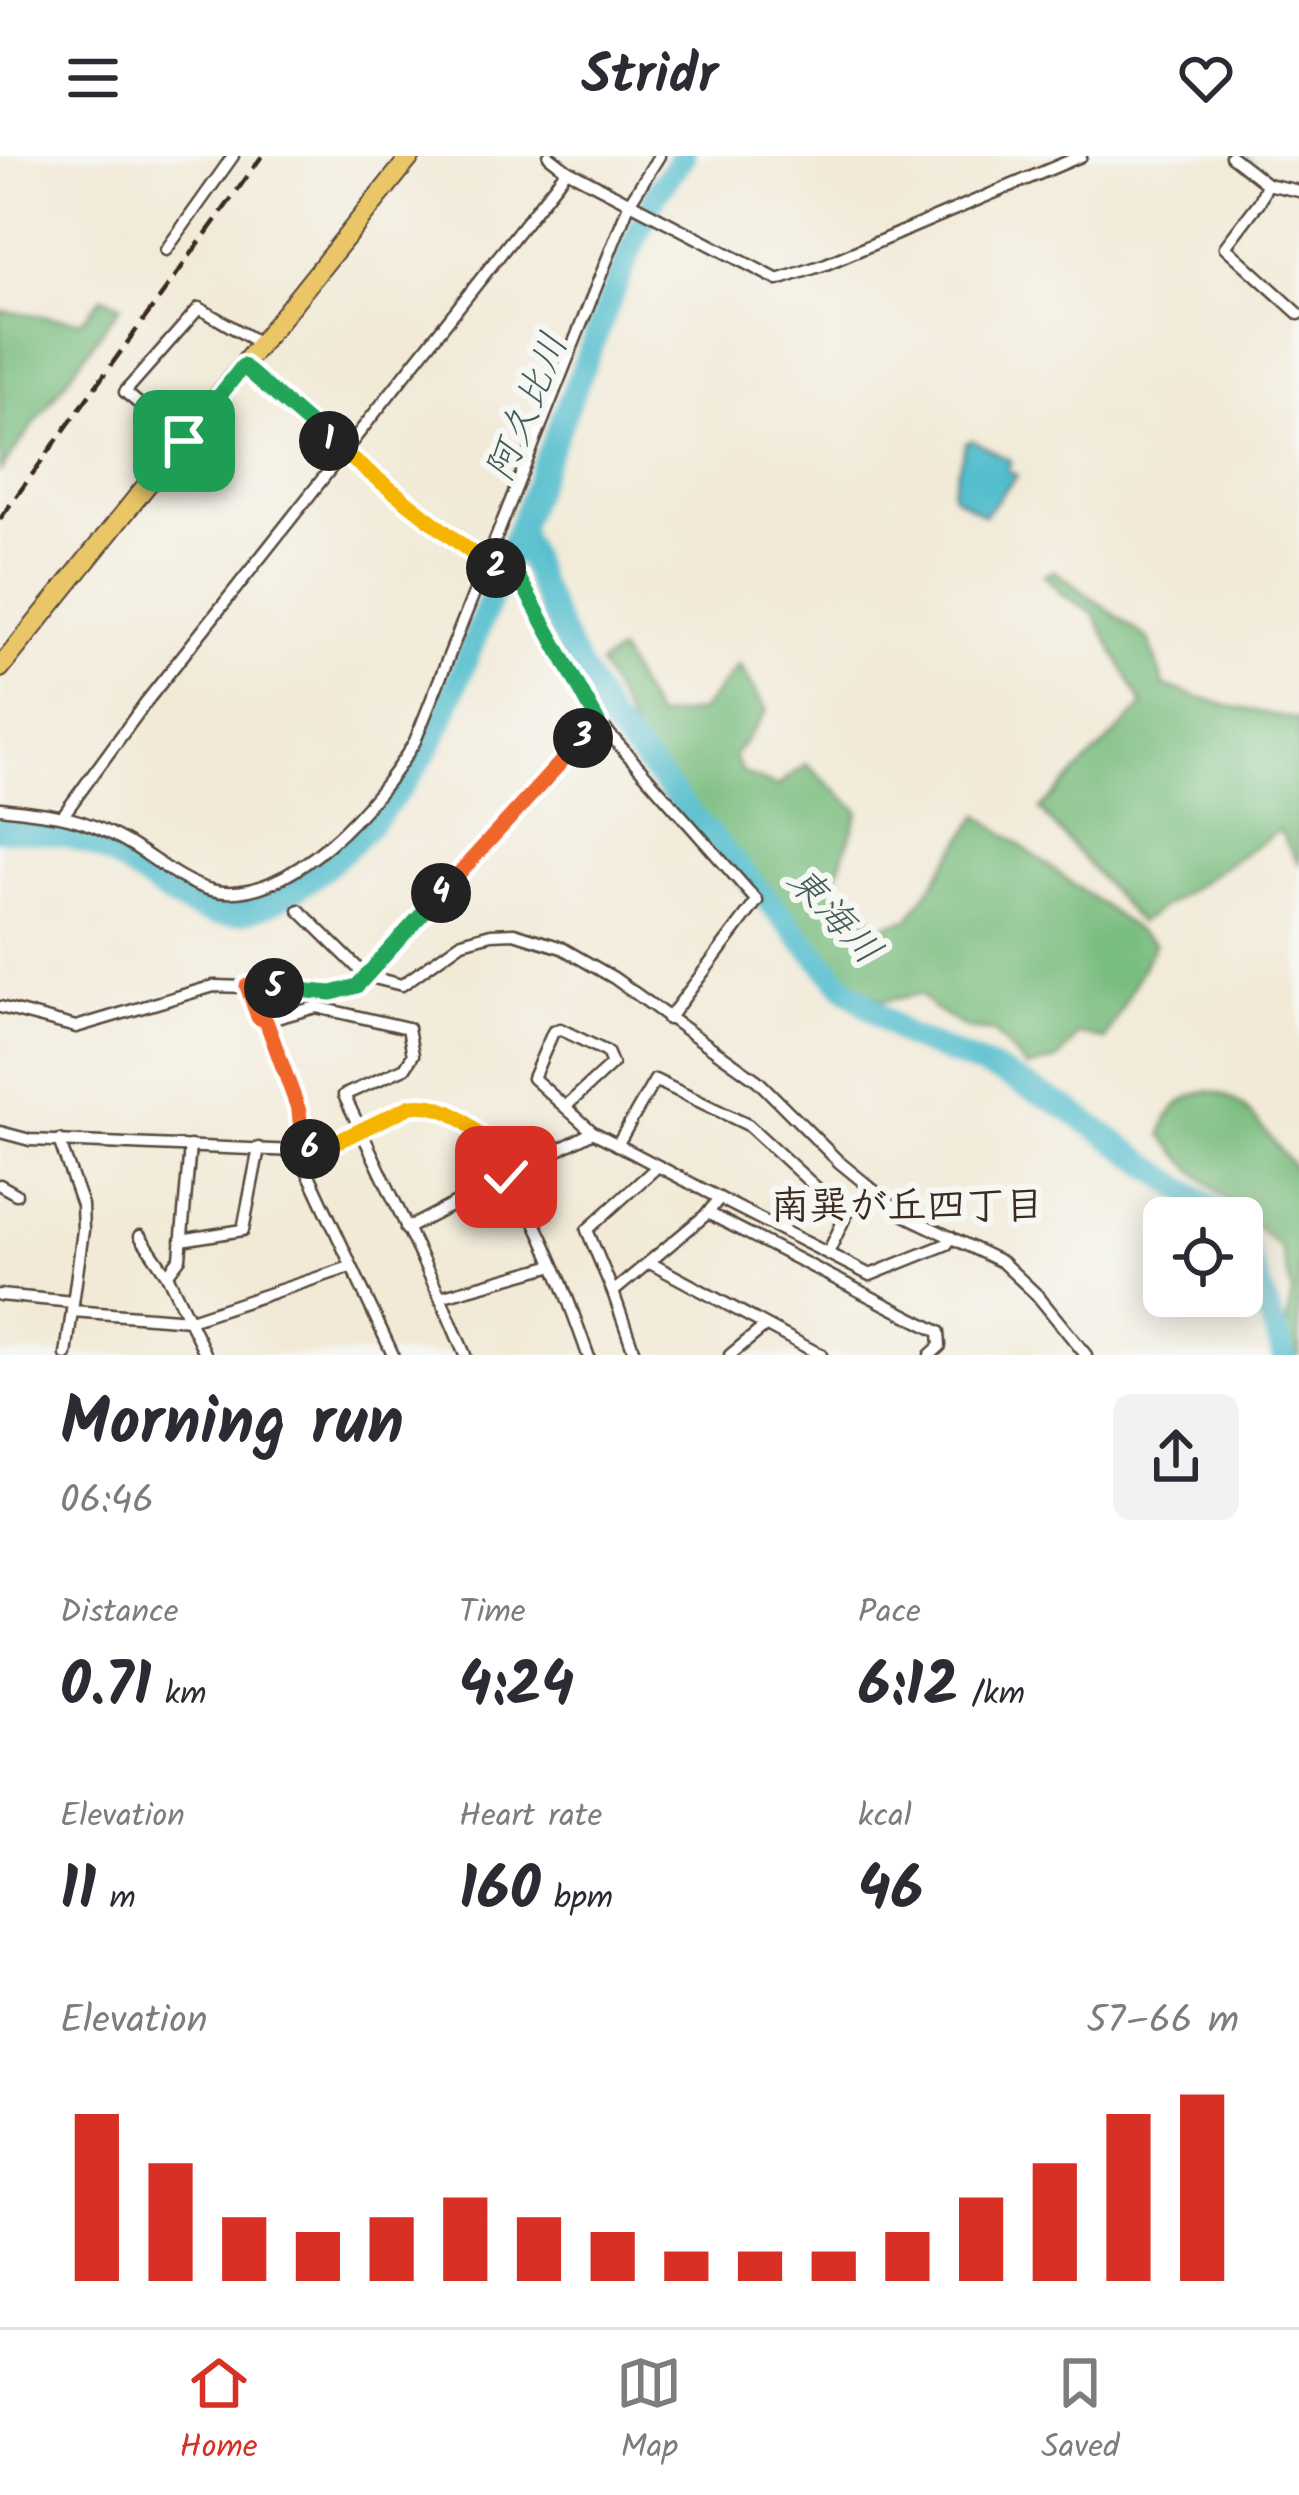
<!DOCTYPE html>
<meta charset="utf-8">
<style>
:root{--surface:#fff;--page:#f2f2f3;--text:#2b2b33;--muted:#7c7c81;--line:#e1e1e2;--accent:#d93025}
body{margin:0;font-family:Kalam,"Klee One",sans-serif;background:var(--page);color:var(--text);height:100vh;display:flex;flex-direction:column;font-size:45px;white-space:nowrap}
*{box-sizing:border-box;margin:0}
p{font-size:39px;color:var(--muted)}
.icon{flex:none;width:66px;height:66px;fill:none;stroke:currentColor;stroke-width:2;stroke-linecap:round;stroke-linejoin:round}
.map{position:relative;height:1199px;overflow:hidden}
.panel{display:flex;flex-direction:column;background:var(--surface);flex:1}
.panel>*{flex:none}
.tools{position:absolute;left:1143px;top:1041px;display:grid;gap:24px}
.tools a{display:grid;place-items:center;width:120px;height:120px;border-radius:18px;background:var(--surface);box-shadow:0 6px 30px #0003;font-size:60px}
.pin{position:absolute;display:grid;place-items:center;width:102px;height:102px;color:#fff;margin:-51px;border-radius:24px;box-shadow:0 6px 18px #0006}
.km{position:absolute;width:60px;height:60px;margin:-30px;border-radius:50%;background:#222;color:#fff;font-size:33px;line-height:60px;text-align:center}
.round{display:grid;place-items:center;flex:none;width:126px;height:126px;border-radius:18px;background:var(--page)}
.headline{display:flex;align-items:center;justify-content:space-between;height:204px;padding:0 60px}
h1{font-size:66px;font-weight:700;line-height:90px}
.figures{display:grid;grid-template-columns:repeat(3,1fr);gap:18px;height:204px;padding:12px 60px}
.figures div{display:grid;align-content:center}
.figures b{font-size:60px;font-weight:700}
.figures small{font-size:33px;font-weight:400}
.figures p{font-size:33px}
.chart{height:336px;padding:24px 60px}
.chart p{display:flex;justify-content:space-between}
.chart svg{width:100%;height:216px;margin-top:12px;stroke:var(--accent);stroke-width:6}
header{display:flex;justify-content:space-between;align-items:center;height:156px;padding:0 60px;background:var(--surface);font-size:54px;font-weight:700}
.tab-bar{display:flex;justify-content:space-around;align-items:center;height:168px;border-top:3px solid var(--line);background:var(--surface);font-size:33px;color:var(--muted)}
.tab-bar a{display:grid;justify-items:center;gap:6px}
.tab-bar .on{color:var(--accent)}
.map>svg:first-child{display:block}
.forest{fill:#7abd80;stroke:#5a744f;stroke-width:3}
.water{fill:#51bdcd;stroke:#467476;stroke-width:3}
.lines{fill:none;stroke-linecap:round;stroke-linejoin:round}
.stream{stroke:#51bdcd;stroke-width:4.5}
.river{stroke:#51bdcd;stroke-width:24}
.minor-casing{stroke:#56473a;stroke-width:15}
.primary-casing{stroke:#56473a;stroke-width:22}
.minor{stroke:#fff;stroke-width:10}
.primary{stroke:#ebc669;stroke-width:18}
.rail{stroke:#3b2a1e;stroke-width:4.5;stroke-dasharray:18 9;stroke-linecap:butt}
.split-1-casing{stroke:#fff;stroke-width:24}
.split-2-casing{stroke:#fff;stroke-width:24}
.split-3-casing{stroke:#fff;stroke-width:24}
.split-4-casing{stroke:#fff;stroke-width:24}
.split-5-casing{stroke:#fff;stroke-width:24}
.split-6-casing{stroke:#fff;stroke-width:24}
.split-7-casing{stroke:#fff;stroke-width:24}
.split-1{stroke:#22a559;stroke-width:15}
.split-2{stroke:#f5b400;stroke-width:15}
.split-3{stroke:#22a559;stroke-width:15}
.split-4{stroke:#f0652b;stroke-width:15}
.split-5{stroke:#22a559;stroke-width:15}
.split-6{stroke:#f0652b;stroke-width:15}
.split-7{stroke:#f5b400;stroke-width:15}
.labels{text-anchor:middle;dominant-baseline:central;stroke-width:12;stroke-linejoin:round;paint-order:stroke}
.water-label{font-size:39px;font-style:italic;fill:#435d5b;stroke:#f6f6f2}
.neighbourhood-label{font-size:39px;font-weight:bold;fill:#3b2a1e;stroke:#f6f6f2}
</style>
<header><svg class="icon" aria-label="menu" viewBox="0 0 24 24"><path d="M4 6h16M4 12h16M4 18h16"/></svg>Stridr<svg class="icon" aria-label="heart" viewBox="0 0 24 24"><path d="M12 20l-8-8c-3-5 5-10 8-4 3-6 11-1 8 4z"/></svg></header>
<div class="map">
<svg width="1299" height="1199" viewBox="0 0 1299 1199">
<rect width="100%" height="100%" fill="#f6f6f2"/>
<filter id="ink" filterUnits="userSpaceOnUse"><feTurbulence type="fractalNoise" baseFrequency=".00833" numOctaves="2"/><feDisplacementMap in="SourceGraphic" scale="24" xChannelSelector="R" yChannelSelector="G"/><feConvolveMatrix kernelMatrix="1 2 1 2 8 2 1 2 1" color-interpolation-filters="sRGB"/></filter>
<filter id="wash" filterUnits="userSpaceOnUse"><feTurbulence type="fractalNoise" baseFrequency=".004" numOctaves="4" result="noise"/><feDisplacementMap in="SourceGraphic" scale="48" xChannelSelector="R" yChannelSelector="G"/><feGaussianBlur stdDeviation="2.7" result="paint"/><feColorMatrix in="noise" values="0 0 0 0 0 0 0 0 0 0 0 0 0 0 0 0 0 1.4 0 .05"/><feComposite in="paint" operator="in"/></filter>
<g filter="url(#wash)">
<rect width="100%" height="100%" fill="#f2ead7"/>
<g class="forest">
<path d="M102,141L121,149L0,315V155L81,165Z"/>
<path d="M1055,415L1149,484L1164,530L1228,550L1299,564V707L1279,674L1139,767L1040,653L1143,550L1094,458L1063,439L1044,419Z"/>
<path d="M619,496L656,562L701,555L739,509L767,555L734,600L743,617L777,631L806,608L859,655L833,730L882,770L909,763L979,659L1155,788L1105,884L1079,878L1058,904L1027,912L993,876L967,873L934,853L920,838L884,845L851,829L644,595L599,508Z"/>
<path d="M1206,935C1248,937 1272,989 1299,1017V1199H1281L1292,1136L1281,1093L1189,1010L1162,979C1169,952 1180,943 1206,935Z"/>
</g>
<path class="water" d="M972,284L1011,305L1007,314L1017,320L984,359L955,341L952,334L966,287Z"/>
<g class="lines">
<path class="stream" d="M1243,0L1268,19L1299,28"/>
<g class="river">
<path d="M520,374L538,425L566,487L609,565L845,832L906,880L1003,918L1067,952L1225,1062"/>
<path d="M0,673C33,675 70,676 99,692C136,711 170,748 211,757C291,774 407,638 438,574L625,107L654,41L683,0"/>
<path d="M1242,1083L1284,1199"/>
</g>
</g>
</g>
<g filter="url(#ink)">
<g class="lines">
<g class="minor-casing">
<g id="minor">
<path d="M549,0L567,14L778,124L826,108L1081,0"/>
<path d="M1231,0L1267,28L1299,35"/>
<path d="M1267,28L1260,45L1225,91L1299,158"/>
<path d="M166,94L233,0"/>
<path d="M243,210L343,296L486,408L519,422L590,556L757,745L668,863"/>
<path d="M183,285L125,236L199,152L261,188"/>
<path d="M0,652C50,658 78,659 123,684C152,700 178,725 211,734C288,753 381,644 415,585L630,46L659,0"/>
<path d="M64,658L146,546L567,14"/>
<path d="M299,754L366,820L402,829L462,786L491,778L514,777L562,792L614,822L758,925L839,1006L904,1059L1002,1106L1037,1139L1086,1199"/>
<path d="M247,829L258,861L266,865L299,955L303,993"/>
<path d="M0,851L76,871L214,830L349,834L357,831L598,566"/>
<path d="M266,865L316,851L408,872L413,899L405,912L344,939L440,1141L554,1109"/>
<path d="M565,951L533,922L553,876L560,873L607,896L612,908L565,951L593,976L719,1042L708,1057L613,1136L635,1199"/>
<path d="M0,976L30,984L298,995C307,993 318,994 326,991C357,981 385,952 419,949C500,943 566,1137 588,1199"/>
<path d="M59,984L82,1049L83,1074L66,1199"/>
<path d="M617,989L655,924L748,969L846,1059L828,1097"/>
<path d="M190,990L180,1102L167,1119L206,1199"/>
<path d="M298,995L393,1199"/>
<path d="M0,1029L16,1038"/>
<path d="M719,1042L870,1119L947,1088L951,1081"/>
<path d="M708,1057L939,1176L940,1190L930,1199"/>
<path d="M406,1073L593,976"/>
<path d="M140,1080L167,1119"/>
<path d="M181,1084L243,1074L259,992"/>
<path d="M650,1107L821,1199"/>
<path d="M613,1136L587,1074L658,1010"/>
<path d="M0,1139L73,1146"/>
<path d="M440,1141L465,1199"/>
<path d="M72,1155L190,1164L350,1111"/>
<path d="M730,1199L764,1171"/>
</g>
</g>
<g class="primary-casing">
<path id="primary" d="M0,512L411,0"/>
</g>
<use href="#minor" class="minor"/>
<use href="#primary" class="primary"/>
<path class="rail" d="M0,363L262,0"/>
</g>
</g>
<g class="lines" filter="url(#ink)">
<g class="split-1-casing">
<path id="split-1" d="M184,285L243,210L329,285"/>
</g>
<g class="split-2-casing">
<path id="split-2" d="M329,285L486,408L496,412"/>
</g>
<g class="split-3-casing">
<path id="split-3" d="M496,412L519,422L598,566L583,582"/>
</g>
<g class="split-4-casing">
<path id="split-4" d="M441,737L583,582"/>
</g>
<g class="split-5-casing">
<path id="split-5" d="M274,832L332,837L357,830L441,737"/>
</g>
<g class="split-6-casing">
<path id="split-6" d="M274,832L247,830L258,861L266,865L299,955L303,993H310"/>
</g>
<g class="split-7-casing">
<path id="split-7" d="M310,993L324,992L411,950C455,945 490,983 506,1021"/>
</g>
<use href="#split-1" class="split-1"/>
<use href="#split-2" class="split-2"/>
<use href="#split-3" class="split-3"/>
<use href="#split-4" class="split-4"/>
<use href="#split-5" class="split-5"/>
<use href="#split-6" class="split-6"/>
<use href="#split-7" class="split-7"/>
</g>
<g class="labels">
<g class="water-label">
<text transform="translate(529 252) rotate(-68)">阿久比川</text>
<text transform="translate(833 761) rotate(47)">東海川</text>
</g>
<g class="neighbourhood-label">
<text x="907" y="1052">南巽が丘四丁目</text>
</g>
</g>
</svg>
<div class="tools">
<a><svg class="icon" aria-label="locate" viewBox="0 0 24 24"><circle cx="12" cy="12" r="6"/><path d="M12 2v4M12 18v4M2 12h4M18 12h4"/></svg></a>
</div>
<div class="pin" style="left:184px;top:285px;background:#1e9e55"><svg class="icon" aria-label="arrive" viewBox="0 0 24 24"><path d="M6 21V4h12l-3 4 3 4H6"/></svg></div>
<div class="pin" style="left:506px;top:1021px;background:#d93025"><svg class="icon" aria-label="check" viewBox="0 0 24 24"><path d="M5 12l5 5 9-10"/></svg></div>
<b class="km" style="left:329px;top:285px">1</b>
<b class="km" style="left:496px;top:412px">2</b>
<b class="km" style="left:583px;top:582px">3</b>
<b class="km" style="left:441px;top:737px">4</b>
<b class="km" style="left:274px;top:832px">5</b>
<b class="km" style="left:310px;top:993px">6</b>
</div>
<section class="panel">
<div class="headline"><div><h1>Morning run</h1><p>06:46</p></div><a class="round"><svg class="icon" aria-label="share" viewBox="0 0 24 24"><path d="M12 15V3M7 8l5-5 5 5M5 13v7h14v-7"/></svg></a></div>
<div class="figures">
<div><p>Distance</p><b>0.71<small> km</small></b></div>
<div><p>Time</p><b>4:24</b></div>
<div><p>Pace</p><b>6:12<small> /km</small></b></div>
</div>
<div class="figures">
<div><p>Elevation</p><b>11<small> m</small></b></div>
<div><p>Heart rate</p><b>160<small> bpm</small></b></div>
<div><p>kcal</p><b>46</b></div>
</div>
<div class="chart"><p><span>Elevation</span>57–66 m</p>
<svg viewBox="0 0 160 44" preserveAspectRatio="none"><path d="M5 44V10M15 44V20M25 44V31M35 44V34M45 44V31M55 44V27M65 44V31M75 44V34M85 44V38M95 44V38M105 44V38M115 44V34M125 44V27M135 44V20M145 44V10M155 44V6"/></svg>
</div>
</section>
<nav class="tab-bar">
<a class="on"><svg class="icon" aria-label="home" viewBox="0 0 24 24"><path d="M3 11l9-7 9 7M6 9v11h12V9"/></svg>Home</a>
<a><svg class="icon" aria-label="map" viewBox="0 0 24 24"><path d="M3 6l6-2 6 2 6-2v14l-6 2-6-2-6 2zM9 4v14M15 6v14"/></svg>Map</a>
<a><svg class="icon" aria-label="saved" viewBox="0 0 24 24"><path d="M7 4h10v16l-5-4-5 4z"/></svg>Saved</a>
</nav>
